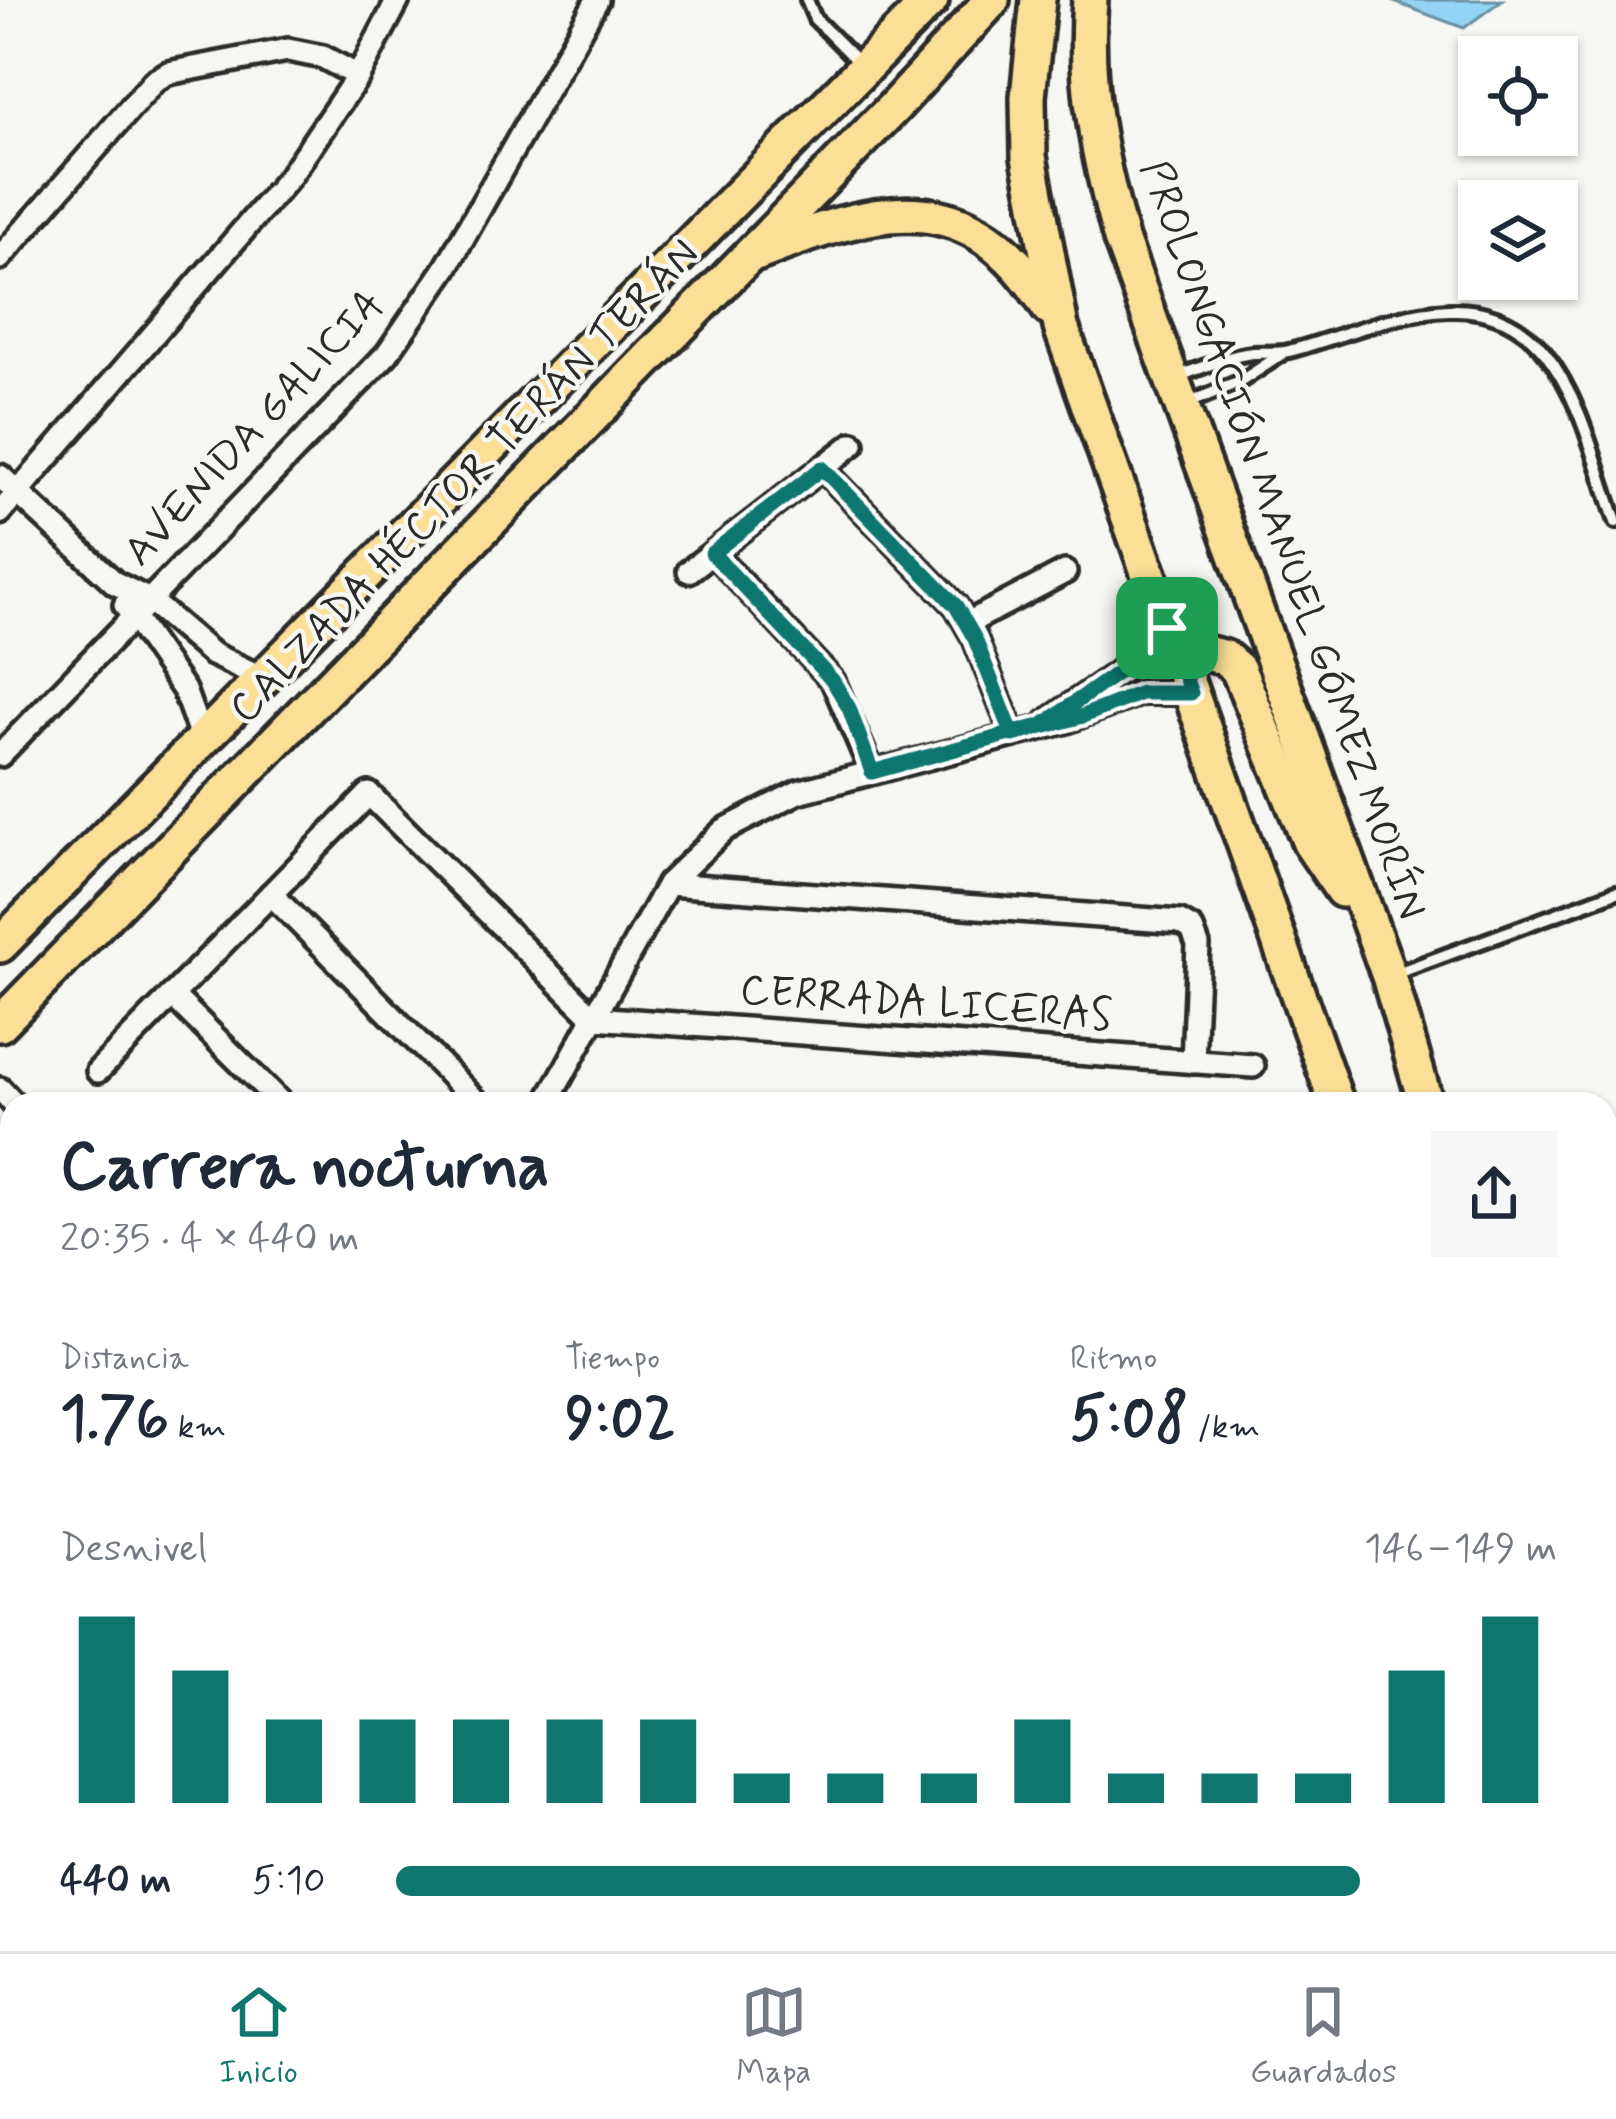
<!DOCTYPE html>
<html lang="es">
<meta charset="utf-8">
<style>
:root{--surface:#fff;--page:#f6f6f7;--text:#1f2937;--muted:#747a83;--line:#e0e1e3;--accent:#0f766e}
body{margin:0;font-family:Mynerve,sans-serif;background:var(--page);color:var(--text);height:100vh;display:flex;flex-direction:column;font-size:45px;white-space:nowrap}
*{box-sizing:border-box;margin:0}
p{font-size:39px;color:var(--muted)}
.icon{flex:none;width:66px;height:66px;fill:none;stroke:currentColor;stroke-width:2;stroke-linecap:round;stroke-linejoin:round}
.map{position:relative;flex:1;overflow:hidden}
.details{position:absolute;left:0px;top:1092px;width:1617px;height:861px;display:flex;flex-direction:column;background:var(--surface);border-radius:36px 36px 0 0;box-shadow:0 3px 9px #0004}
.details>*{flex:none}
.controls{position:absolute;left:1458px;top:36px;display:grid;gap:24px}
.controls a{display:grid;place-items:center;width:120px;height:120px;border-radius:0px;background:var(--surface);box-shadow:0 3px 9px #0004;font-size:60px}
.pin{position:absolute;display:grid;place-items:center;width:102px;height:102px;color:#fff;margin:-51px;border-radius:24px;box-shadow:0 6px 18px #0006}
.round{display:grid;place-items:center;flex:none;width:126px;height:126px;border-radius:0px;background:var(--page)}
.headline{display:flex;align-items:center;justify-content:space-between;height:204px;padding:0 60px}
h1{font-size:66px;font-weight:700;line-height:90px}
.figures{display:grid;grid-template-columns:repeat(3,1fr);gap:18px;height:204px;padding:12px 60px}
.figures div{display:grid;align-content:center}
.figures b{font-size:60px;font-weight:700}
.figures small{font-size:33px;font-weight:400}
.figures p{font-size:33px}
.chart{height:336px;padding:24px 60px}
.chart p{display:flex;justify-content:space-between}
.chart svg{width:100%;height:216px;margin-top:12px;stroke:var(--accent);stroke-width:6}
ul{padding:0 60px;list-style:none;font-size:39px}
li{display:grid;grid-template-columns:192px 144px 1fr;align-items:center;height:90px}
li i{height:30px;border-radius:15px;background:var(--accent)}
.tabs{display:flex;justify-content:space-around;align-items:center;height:168px;border-top:3px solid var(--line);background:var(--surface);font-size:33px;color:var(--muted)}
.tabs a{display:grid;justify-items:center;gap:6px}
.tabs .on{color:var(--accent)}
.map>svg:first-child{display:block}
.water{fill:#93d4f4;stroke:#6990a4;stroke-width:3}
.lines{fill:none;stroke-linecap:round;stroke-linejoin:round}
.service-casing{stroke:#2b2b2b;stroke-width:20}
.minor-casing{stroke:#2b2b2b;stroke-width:30}
.secondary-casing{stroke:#2b2b2b;stroke-width:39}
.primary-casing{stroke:#2b2b2b;stroke-width:42}
.service{stroke:#f6f6f2;stroke-width:10}
.minor{stroke:#f6f6f2;stroke-width:21}
.secondary{stroke:#f6f6f2;stroke-width:30}
.primary{stroke:#fbdf96;stroke-width:33}
.route-casing{stroke:#fff;stroke-width:24}
.route{stroke:#0f766e;stroke-width:15}
.labels{text-anchor:middle;dominant-baseline:central;stroke-width:9;stroke-linejoin:round;paint-order:stroke}
.street-label{font-size:42px;fill:#2b2b2b;stroke:#f6f6f2}
</style>
<div class="map">
<svg width="1616" height="1951" viewBox="0 0 1616 1951">
<rect width="100%" height="100%" fill="#f6f6f2"/>
<filter id="ink" filterUnits="userSpaceOnUse"><feTurbulence type="fractalNoise" baseFrequency=".00833" numOctaves="2"/><feDisplacementMap in="SourceGraphic" scale="24" xChannelSelector="R" yChannelSelector="G"/><feConvolveMatrix kernelMatrix="1 2 1 2 8 2 1 2 1" color-interpolation-filters="sRGB"/></filter>
<g filter="url(#ink)">
<path class="water" d="M1389,0H1502L1464,28Z"/>
<g class="lines">
<g class="service-casing">
<g id="service">
<path d="M807,0L815,19L861,65"/>
<path d="M1174,378C1199,369 1226,356 1253,353C1265,352 1277,354 1289,351C1370,330 1479,269 1545,353C1582,400 1596,466 1616,522"/>
<path d="M1186,404L1241,381L1281,355"/>
<path d="M1392,975L1616,892"/>
</g>
</g>
<g class="minor-casing">
<g id="minor">
<path d="M0,258L154,81L168,73L288,50L323,57L358,76"/>
<path d="M822,468L956,606L975,639L1013,735"/>
<path d="M0,476L115,583L149,600L212,654L265,679"/>
<path d="M0,513L290,176L358,76L398,0"/>
<path d="M713,553L833,681L872,772"/>
<path d="M689,571L853,444"/>
<path d="M125,605L184,690L203,742"/>
<path d="M968,623L1065,572"/>
<path d="M1048,721L1144,654L1167,628"/>
<path d="M0,755L387,354L446,268L597,0"/>
<path d="M668,884L1180,922L1192,929L1198,945L1193,1062"/>
<path d="M271,894L479,1104"/>
<path d="M172,995L282,1104"/>
<path d="M98,1071L369,794L594,1018L1253,1066"/>
<path d="M0,1089L14,1104"/>
<path d="M546,1104L668,884L724,830L798,792L1067,721L1141,693H1191"/>
<path d="M0,1273L12,1269"/>
<path d="M1605,1275L1616,1268"/>
<path d="M1605,1387L1616,1388"/>
<path d="M0,1575L12,1571"/>
<path d="M0,1642L12,1631"/>
<path d="M1605,1828L1616,1829"/>
<path d="M0,1857L12,1845"/>
<path d="M800,1941L809,1951"/>
<path d="M1016,1941L1025,1951"/>
<path d="M131,1951L141,1941"/>
<path d="M360,1951L371,1941"/>
<path d="M1061,1951L1072,1941"/>
<path d="M1208,1951L1210,1941"/>
</g>
</g>
<g class="secondary-casing">
<g id="secondary">
<path d="M593,1951L604,1941"/>
<path d="M674,1951L684,1941"/>
</g>
</g>
<g class="primary-casing">
<g id="primary">
<path d="M1038,0L1028,97L1029,157L1061,327L1337,1104"/>
<path d="M1090,0C1083,84 1099,159 1121,239L1389,976L1426,1104"/>
<path d="M756,254C877,206 970,179 1049,308"/>
<path d="M1172,644L1225,658L1238,669L1310,843L1342,890"/>
<path d="M0,945L931,0"/>
<path d="M0,1024L895,106L992,0"/>
<path d="M1395,1951L1397,1941"/>
<path d="M1486,1951L1488,1941"/>
</g>
</g>
<use href="#service" class="service"/>
<use href="#minor" class="minor"/>
<use href="#secondary" class="secondary"/>
<use href="#primary" class="primary"/>
</g>
</g>
<g class="lines" filter="url(#ink)">
<g class="route-casing">
<path id="route" d="M1167,628L1144,654L1043,725L872,772L849,708L833,681L712,553L822,468L956,606L975,639L1013,735L1083,716L1141,693H1191L1167,628"/>
</g>
<use href="#route" class="route"/>
</g>
<g class="labels">
<g class="street-label">
<text transform="translate(255 429) rotate(-47)">AVENIDA GALICIA</text>
<text transform="translate(465 482) rotate(-46)">CALZADA HÉCTOR TERÁN TERÁN</text>
<text transform="translate(1282 540) rotate(71)">PROLONGACIÓN MANUEL GÓMEZ MORÍN</text>
<text transform="translate(926 1004) rotate(4)">CERRADA LICERAS</text>
</g>
</g>
</svg>
<div class="controls">
<a><svg class="icon" aria-label="locate" viewBox="0 0 24 24"><circle cx="12" cy="12" r="6"/><path d="M12 2v4M12 18v4M2 12h4M18 12h4"/></svg></a>
<a><svg class="icon" aria-label="layers" viewBox="0 0 24 24"><path d="M12 4l9 5-9 5-9-5zM3 14l9 5 9-5"/></svg></a>
</div>
<div class="pin" style="left:1167px;top:628px;background:#1e9e55"><svg class="icon" aria-label="arrive" viewBox="0 0 24 24"><path d="M6 21V4h12l-3 4 3 4H6"/></svg></div>
<section class="details">
<div class="headline"><div><h1>Carrera nocturna</h1><p>20:35 · 4 × 440 m</p></div><a class="round"><svg class="icon" aria-label="share" viewBox="0 0 24 24"><path d="M12 15V3M7 8l5-5 5 5M5 13v7h14v-7"/></svg></a></div>
<div class="figures">
<div><p>Distancia</p><b>1.76<small> km</small></b></div>
<div><p>Tiempo</p><b>9:02</b></div>
<div><p>Ritmo</p><b>5:08<small> /km</small></b></div>
</div>
<div class="chart"><p><span>Desnivel</span>146–149 m</p>
<svg viewBox="0 0 160 44" preserveAspectRatio="none"><path d="M5 44V6M15 44V17M25 44V27M35 44V27M45 44V27M55 44V27M65 44V27M75 44V38M85 44V38M95 44V38M105 44V27M115 44V38M125 44V38M135 44V38M145 44V17M155 44V6"/></svg>
</div>
<ul>
<li><b>440 m</b>5:10<i style="width:83%"></i></li>
</ul>
</section>
</div>
<nav class="tabs">
<a class="on"><svg class="icon" aria-label="home" viewBox="0 0 24 24"><path d="M3 11l9-7 9 7M6 9v11h12V9"/></svg>Inicio</a>
<a><svg class="icon" aria-label="map" viewBox="0 0 24 24"><path d="M3 6l6-2 6 2 6-2v14l-6 2-6-2-6 2zM9 4v14M15 6v14"/></svg>Mapa</a>
<a><svg class="icon" aria-label="saved" viewBox="0 0 24 24"><path d="M7 4h10v16l-5-4-5 4z"/></svg>Guardados</a>
</nav>
